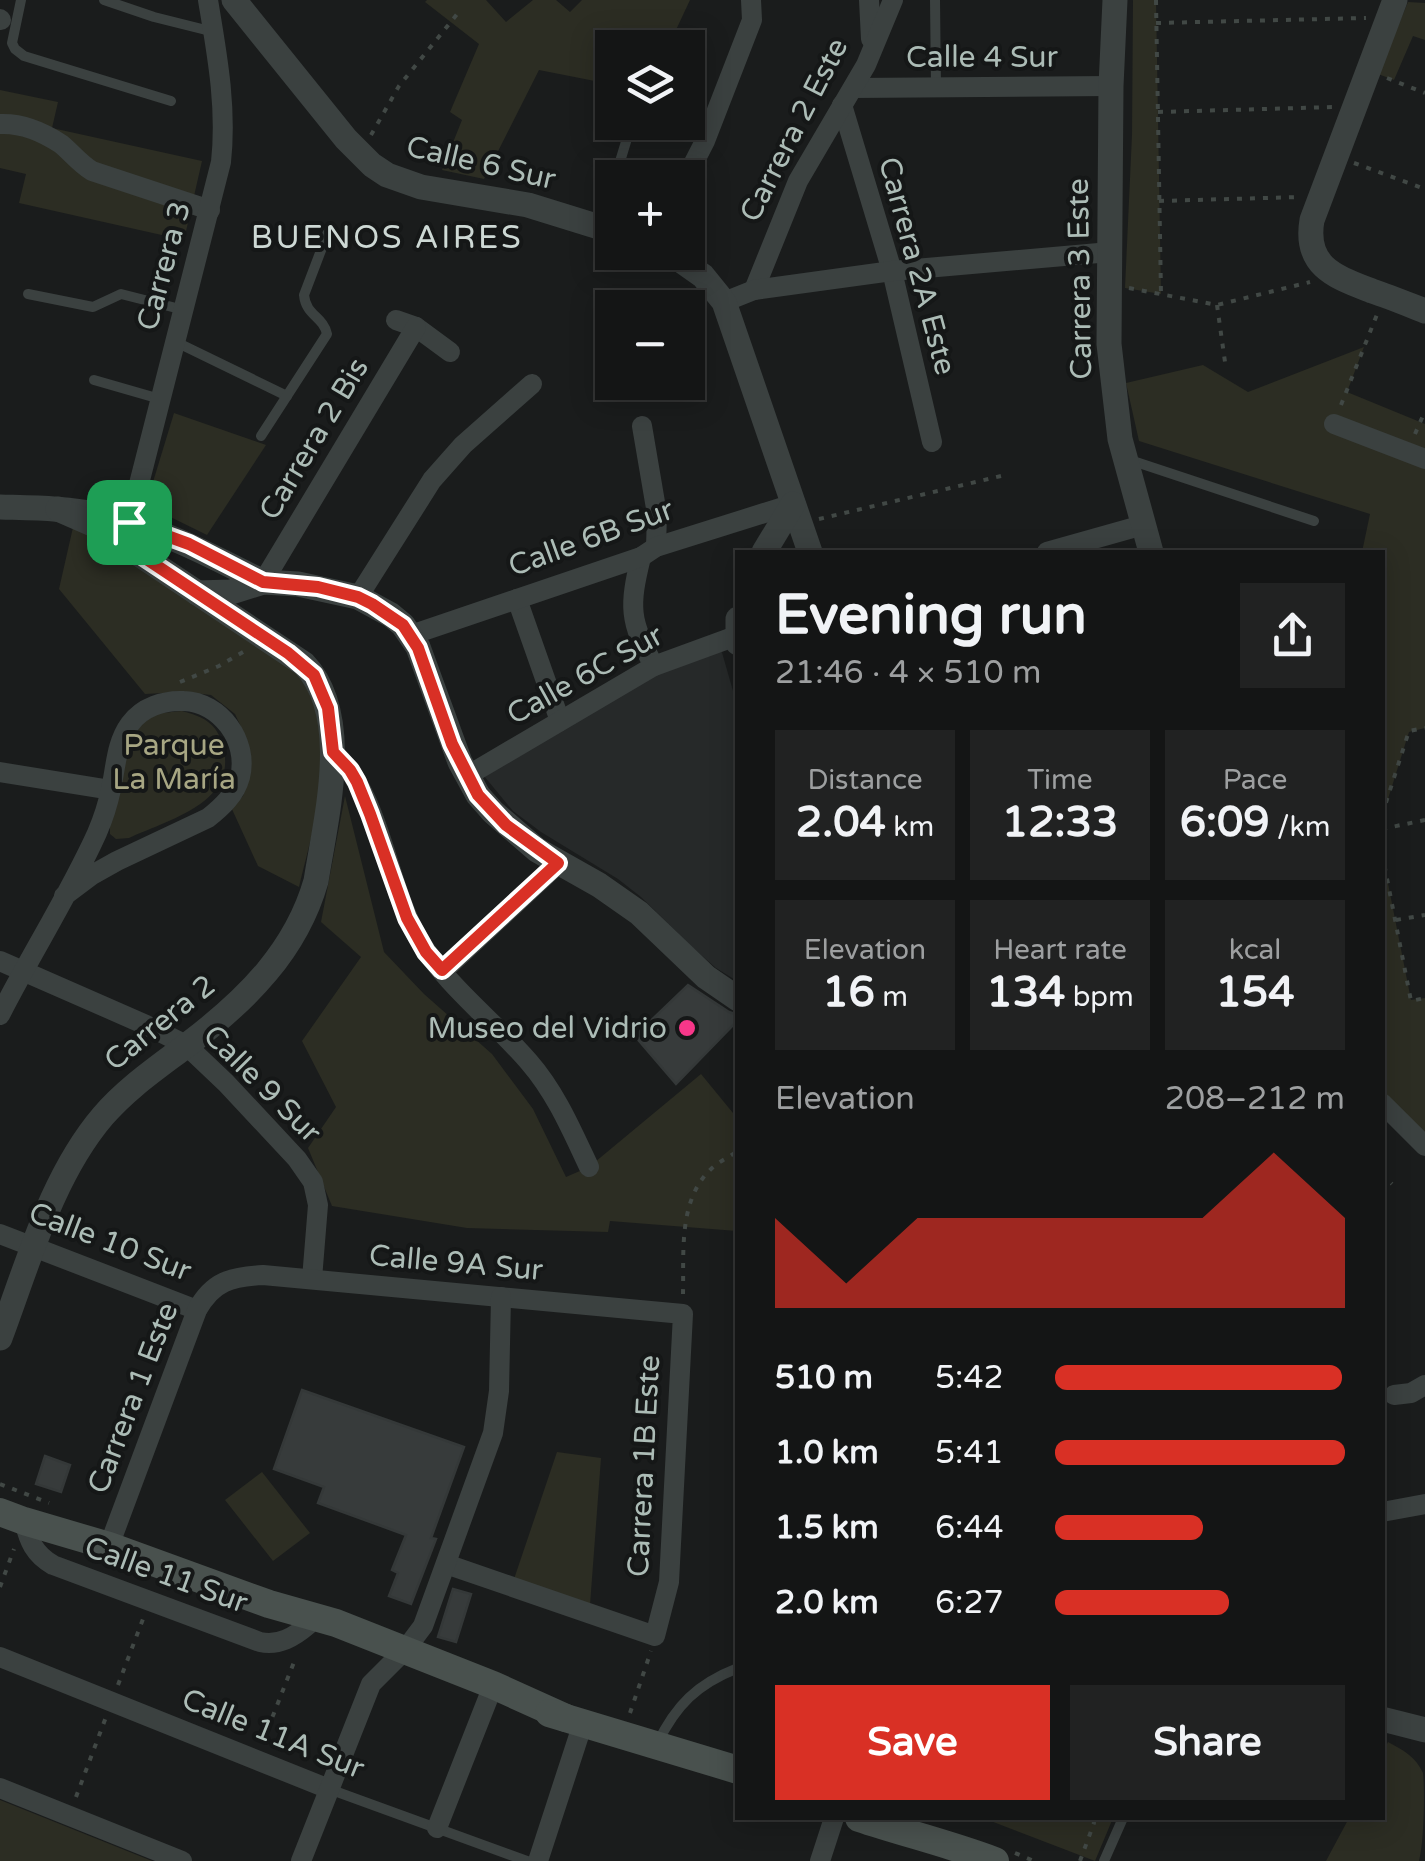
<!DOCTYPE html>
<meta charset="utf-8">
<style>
:root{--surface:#141515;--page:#212222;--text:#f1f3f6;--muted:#9d9fa0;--line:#333434;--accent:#d93025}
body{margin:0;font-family:"Varela Round",sans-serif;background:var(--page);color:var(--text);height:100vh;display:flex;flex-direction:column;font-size:38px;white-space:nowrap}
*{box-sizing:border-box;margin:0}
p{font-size:32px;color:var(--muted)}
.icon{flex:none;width:55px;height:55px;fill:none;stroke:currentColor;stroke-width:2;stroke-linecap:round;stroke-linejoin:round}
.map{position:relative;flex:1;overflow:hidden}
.panel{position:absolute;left:735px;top:550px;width:650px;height:1270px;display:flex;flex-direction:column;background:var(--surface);border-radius:0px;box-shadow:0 5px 25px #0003,0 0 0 2px var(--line)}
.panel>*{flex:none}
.fabs{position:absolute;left:595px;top:30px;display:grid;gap:20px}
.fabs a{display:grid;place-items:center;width:110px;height:110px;border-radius:0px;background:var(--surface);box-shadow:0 5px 25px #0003,0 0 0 2px var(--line);font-size:50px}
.pin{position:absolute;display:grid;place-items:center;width:85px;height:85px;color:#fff;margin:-42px;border-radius:20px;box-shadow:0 5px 15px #0006}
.round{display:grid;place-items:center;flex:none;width:105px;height:105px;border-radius:0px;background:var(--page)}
.summary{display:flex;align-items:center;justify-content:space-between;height:170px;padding:0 40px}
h1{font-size:55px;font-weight:700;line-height:75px}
.figures{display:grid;grid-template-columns:repeat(3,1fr);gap:15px;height:170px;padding:10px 40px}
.figures div{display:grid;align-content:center;border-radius:0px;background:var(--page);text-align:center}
.figures b{font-size:42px;font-weight:700}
.figures small{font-size:28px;font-weight:400}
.figures p{font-size:28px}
.chart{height:280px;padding:20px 40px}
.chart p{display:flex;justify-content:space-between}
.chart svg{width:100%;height:180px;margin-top:10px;fill:var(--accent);opacity:.7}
.primary-button{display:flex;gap:20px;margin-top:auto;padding:20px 40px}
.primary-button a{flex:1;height:115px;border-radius:0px;background:var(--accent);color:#fff;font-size:40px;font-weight:700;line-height:115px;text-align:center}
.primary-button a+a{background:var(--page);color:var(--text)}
ul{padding:0 40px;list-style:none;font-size:32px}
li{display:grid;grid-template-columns:160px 120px 1fr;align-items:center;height:75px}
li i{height:25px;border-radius:12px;background:var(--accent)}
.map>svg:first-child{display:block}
.built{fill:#262929}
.green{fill:#2c2d23}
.building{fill:#373b3b;stroke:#343838;stroke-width:2.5}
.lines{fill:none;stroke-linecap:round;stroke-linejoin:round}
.path{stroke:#414845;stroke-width:4;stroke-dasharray:5 8;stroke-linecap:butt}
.service{stroke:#3b4140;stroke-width:10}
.minor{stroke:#3b4140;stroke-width:20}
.tertiary{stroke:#3b4140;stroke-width:25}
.secondary{stroke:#49514e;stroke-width:28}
.route-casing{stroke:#fff;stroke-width:20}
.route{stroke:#d93025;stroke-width:12}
.poi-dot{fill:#f73789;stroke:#151717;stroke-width:4}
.labels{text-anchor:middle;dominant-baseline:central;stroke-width:8;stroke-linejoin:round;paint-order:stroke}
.street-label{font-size:30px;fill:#acbcb6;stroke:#151717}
.park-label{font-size:30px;fill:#a7a683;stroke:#151717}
.poi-label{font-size:30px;fill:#acbcb6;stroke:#151717;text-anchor:end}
.neighbourhood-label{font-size:32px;letter-spacing:2.5px;fill:#cdd8d4;stroke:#151717}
</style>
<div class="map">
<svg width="1425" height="1861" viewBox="0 0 1425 1861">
<rect width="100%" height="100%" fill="#1a1c1c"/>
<path class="built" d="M721,649L737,705V981L716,968L693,948L641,897L618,879L541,832L513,811L484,776L657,672Z"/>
<g class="green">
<path d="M427,0H486L506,22L533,0H556L570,12L582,0H690L668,47H631L625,45L623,47L612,48V68L605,83L539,70L484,179L442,170L462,120L450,112L479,44L425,2Z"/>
<path d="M1133,0H1156L1161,294L1125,288L1132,135Z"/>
<path d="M1408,2L1425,3V40L1413,36L1394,80L1378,74Z"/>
<path d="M0,90L58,102L52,128L202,161L184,240L19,203L26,174L0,168Z"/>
<path d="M1364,347L1347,392L1425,424V728L1409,732L1383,815L1382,552H1362L1370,514L1139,441L1126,383L1203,365L1248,392Z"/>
<path d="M174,413L266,445L207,535L146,505Z"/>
<path d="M74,523L303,676C308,685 316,694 319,703C336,752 311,838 299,887L258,866L231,807L243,796L249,770L248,742L235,714L211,695L183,692L145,694L59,589Z"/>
<path d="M182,711C201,716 216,722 222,743C241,802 170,819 129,838L116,839L110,834V825C117,791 121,728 158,714C165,712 175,712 182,711Z"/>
<path d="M345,796L384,952L424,994L492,1054L533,1109L566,1177L589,1167L701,1074L733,1113L737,1112V1231L610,1221L608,1232L467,1228L332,1206L308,1148L336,1107L302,1041L361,957L321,922Z"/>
<path d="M1382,853L1411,1000L1425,998V1133L1383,1092Z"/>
<path d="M557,1452L601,1458L590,1605L513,1582Z"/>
<path d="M262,1472L310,1533L273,1561L225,1500Z"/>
<path d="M1388,1742C1403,1750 1416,1757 1423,1773C1425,1790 1424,1843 1419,1861H1326L1349,1818H1382L1383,1752Z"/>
<path d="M0,1800L152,1861H0Z"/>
<path d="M983,1818H1113L1095,1861Z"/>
</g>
<g class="building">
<path d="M688,985L729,1012L738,1015V1020L676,1084L635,1036Z"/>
<path d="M302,1390L464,1447L431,1538L436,1539L411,1604L389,1596L398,1573L392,1570L406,1535L318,1503L324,1487L274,1469Z"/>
<path d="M45,1456L70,1465L61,1492L36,1484Z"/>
<path d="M453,1589L471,1594L456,1642L438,1637Z"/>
</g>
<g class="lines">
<g class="path">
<path d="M1156,0L1161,294"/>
<path d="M1156,23L1366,18"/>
<path d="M1387,78L1425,93"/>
<path d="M1158,112L1333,107"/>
<path d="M371,135L399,86L458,13"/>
<path d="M1354,163L1425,189"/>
<path d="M1159,201L1299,197"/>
<path d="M1129,288L1217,305L1310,282"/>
<path d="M1217,305L1226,369"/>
<path d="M1341,405L1378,312"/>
<path d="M1415,434L1425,411"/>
<path d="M819,519L1001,476"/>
<path d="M180,682L219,666L248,649"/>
<path d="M1382,815L1409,731L1425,728"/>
<path d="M1382,829L1425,820"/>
<path d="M1382,853L1411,1001L1425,998"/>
<path d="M1396,920L1425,915"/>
<path d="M1382,1174L1392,1184"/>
<path d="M683,1294C684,1253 678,1200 711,1169C718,1162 729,1157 738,1151"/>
<path d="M0,1484L49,1503"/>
<path d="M0,1587L14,1549"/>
<path d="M118,1685L143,1619"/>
<path d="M630,1713L651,1651"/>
<path d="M263,1741L296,1657"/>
<path d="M76,1797L106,1717"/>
<path d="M1015,1853L1034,1861"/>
<path d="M1080,1861L1094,1823L1093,1818"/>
</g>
<g class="service">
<path d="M21,0L12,43L15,49L24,56L171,101"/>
<path d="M104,0L154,17L214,32"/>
<path d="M935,0L936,87"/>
<path d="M615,178L632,122"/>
<path d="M601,225L612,187"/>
<path d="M28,294L93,307L121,294L184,310"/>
<path d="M176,342L287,396"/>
<path d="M94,380L160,399"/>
<path d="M261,436L327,334C323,316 306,316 304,295L328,232"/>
<path d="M1130,460L1314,521"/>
<path d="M657,1744C676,1705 697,1684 738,1668"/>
<path d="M329,1789L527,1861"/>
<path d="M1104,1861L1123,1818"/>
</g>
<g class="minor">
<path d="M869,0L871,39"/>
<path d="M0,19L1,20"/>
<path d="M853,88L1111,86"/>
<path d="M842,105L892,271L932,442"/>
<path d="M0,124C22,123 43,132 61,144C72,153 79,163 92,171L210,210"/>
<path d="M686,178L705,141L752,20L751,0"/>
<path d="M754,290L798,181L866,65L893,0"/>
<path d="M724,302L754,290L892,271L1110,252"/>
<path d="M396,320L416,327L450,352"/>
<path d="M1334,424L1425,459"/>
<path d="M642,426L657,514L656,547"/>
<path d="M126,535L221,162C227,107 217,54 208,0"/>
<path d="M1047,552L1143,525"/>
<path d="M641,557C629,606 629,621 654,666"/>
<path d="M263,582L416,327"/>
<path d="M358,597L432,480L463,445L532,384"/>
<path d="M517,599L560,721"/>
<path d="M411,635L641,557L656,547L793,504"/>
<path d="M333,752C382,797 385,881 418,938C446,986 493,1020 529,1062C556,1093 572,1131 589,1167"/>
<path d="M0,772L111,790"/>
<path d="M467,776L654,666L736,636"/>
<path d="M0,961L146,1025L186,1045L226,1083L297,1159L313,1182L318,1205L312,1279"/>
<path d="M443,971L559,863"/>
<path d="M0,1015C31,954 69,895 97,833C103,819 108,804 111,789C116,767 116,743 130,724C142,707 164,700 184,701C220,702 249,741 240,777C235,795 222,807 208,818L117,861L92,875L64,896"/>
<path d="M1382,1103L1425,1146"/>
<path d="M0,1234L197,1310"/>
<path d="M1394,1395L1411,1393L1425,1385"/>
<path d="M1382,1512L1425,1504"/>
<path d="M24,1521C29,1541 34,1554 53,1565L260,1642C279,1646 294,1637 308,1625"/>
<path d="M109,1546L197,1310C213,1281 231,1277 263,1275L683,1314L669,1582L655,1636L446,1564"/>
<path d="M0,1657L329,1789"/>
<path d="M0,1788L182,1861"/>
<path d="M437,1828L489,1696"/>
<path d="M301,1861L371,1684L405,1650L423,1626L493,1433L499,1391L501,1297"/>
<path d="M538,1861L583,1723"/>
<path d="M820,1861L834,1818"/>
</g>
<g class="tertiary">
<path d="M234,0L346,139L372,165L387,175L421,187L528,205L612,231"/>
<path d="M1115,0L1111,86L1109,344L1120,439L1151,552"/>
<path d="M1395,0L1312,220C1304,267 1336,277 1372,291C1390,297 1407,304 1425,311"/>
<path d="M669,252L703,276L724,302L810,552"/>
<path d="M0,507C33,508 67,508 100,515C159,528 210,555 263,582"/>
<path d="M764,552L793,504"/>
<path d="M197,593L231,592L263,582L298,584L358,597L391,615L403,625L418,647L460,762L478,795L493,812L537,850L599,885L639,913L706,977L738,999"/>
<path d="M738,619V643"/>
<path d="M0,1338C28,1264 51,1177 103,1116C129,1086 160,1066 191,1042C247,999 296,951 316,881C326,817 353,715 304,664L97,526L58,509"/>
<path d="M1382,1719L1425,1730"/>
</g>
<g class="secondary">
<path d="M0,1512L24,1521L109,1546L269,1604L336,1623L493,1685L566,1718"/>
<path d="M549,1713L738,1770"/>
<path d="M859,1818C904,1833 950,1844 995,1861"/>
</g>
</g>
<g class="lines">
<g class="route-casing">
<path id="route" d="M129,522L189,544L263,582L318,587L358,597L372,604L403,625L418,648L452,744L478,795L506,825L558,863L442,970L426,952L407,918L370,814L357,782L350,770L333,752L328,708L314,675L288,653L124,544Z"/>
</g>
<use href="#route" class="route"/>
</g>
<circle class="poi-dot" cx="687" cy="1028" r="10"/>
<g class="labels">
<g class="street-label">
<text x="982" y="57">Calle 4 Sur</text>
<text transform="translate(794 130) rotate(-63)">Carrera 2 Este</text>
<text transform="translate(481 163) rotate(13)">Calle 6 Sur</text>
<text transform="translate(164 266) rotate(-75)">Carrera 3</text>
<text transform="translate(917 266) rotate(75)">Carrera 2A Este</text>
<text transform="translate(1080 279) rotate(-91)">Carrera 3 Este</text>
<text transform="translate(314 439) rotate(-59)">Carrera 2 Bis</text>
<text transform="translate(591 538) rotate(-20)">Calle 6B Sur</text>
<text transform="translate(585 675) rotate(-29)">Calle 6C Sur</text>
<text transform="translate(160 1023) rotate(-39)">Carrera 2</text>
<text transform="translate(262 1084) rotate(45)">Calle 9 Sur</text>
<text transform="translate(110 1242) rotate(21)">Calle 10 Sur</text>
<text transform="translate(456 1263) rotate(5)">Calle 9A Sur</text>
<text transform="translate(133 1398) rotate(-69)">Carrera 1 Este</text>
<text transform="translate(644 1466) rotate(-87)">Carrera 1B Este</text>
<text transform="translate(166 1575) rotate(20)">Calle 11 Sur</text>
<text transform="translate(273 1734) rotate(22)">Calle 11A Sur</text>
</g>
<g class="park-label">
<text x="174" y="745">Parque<tspan x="174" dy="34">La María</tspan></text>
</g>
<g class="poi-label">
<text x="667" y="1028">Museo del Vidrio</text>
</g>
<g class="neighbourhood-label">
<text x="387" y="238">BUENOS AIRES</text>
</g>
</g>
</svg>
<div class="fabs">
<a><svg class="icon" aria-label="layers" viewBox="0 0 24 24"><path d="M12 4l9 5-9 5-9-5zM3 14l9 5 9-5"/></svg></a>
<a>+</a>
<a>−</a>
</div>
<div class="pin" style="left:129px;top:522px;background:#1e9e55"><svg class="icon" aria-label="arrive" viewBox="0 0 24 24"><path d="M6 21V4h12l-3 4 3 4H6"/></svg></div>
<section class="panel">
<div class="summary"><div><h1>Evening run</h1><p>21:46 · 4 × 510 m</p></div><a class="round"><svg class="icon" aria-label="share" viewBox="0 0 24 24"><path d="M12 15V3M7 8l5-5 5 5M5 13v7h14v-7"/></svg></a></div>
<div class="figures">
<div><p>Distance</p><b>2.04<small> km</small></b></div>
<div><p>Time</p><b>12:33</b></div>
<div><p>Pace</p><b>6:09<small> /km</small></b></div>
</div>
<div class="figures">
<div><p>Elevation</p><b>16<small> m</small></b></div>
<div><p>Heart rate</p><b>134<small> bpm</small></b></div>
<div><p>kcal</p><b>154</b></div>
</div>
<div class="chart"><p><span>Elevation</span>208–212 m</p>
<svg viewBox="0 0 160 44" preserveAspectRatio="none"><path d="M0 44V22L10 30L20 38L30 30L40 22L50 22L60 22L70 22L80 22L90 22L100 22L110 22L120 22L130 14L140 6L150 14L160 22V44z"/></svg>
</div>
<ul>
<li><b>510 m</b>5:42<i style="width:99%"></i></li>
<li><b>1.0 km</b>5:41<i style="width:100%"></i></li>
<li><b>1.5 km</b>6:44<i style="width:51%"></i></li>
<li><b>2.0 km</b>6:27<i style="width:60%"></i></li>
</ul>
<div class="primary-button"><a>Save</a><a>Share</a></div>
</section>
</div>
